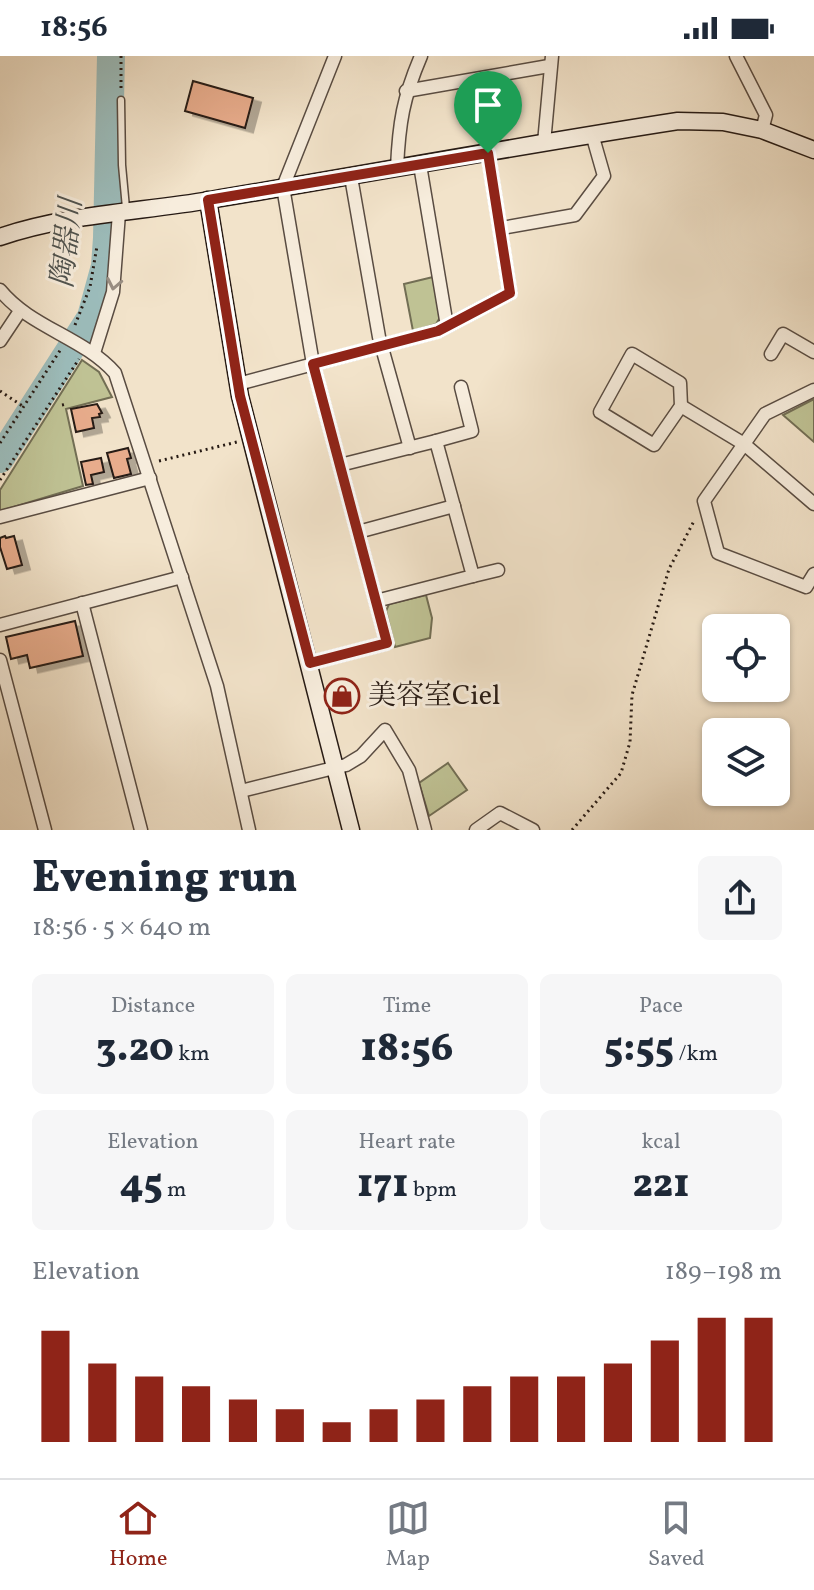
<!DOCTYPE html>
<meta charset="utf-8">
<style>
:root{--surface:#fff;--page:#f6f6f7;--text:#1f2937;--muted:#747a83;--line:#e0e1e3;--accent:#8f2418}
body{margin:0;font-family:Vollkorn,"Noto Serif JP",serif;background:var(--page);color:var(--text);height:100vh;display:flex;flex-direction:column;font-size:30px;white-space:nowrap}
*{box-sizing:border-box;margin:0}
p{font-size:26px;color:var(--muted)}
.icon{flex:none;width:44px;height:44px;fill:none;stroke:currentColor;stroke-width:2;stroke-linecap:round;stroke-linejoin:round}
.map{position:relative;height:774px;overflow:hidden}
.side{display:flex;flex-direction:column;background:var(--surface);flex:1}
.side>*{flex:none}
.tools{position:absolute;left:702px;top:558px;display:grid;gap:16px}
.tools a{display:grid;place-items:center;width:88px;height:88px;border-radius:12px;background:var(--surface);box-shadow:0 2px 6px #0004;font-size:40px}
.pin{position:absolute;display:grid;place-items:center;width:68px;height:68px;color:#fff;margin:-82px -34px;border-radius:50% 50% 50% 0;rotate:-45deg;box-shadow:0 0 8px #0007}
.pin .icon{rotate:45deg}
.round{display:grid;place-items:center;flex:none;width:84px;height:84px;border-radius:12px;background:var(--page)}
.summary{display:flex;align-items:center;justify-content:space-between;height:136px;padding:0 32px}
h1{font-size:44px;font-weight:800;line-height:60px}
.figures{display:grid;grid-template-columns:repeat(3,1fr);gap:12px;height:136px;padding:8px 32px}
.figures div{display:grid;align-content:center;border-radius:12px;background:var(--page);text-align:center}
.figures b{font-size:40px;font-weight:800}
.figures small{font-size:22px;font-weight:400}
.figures p{font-size:22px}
.chart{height:224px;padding:16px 32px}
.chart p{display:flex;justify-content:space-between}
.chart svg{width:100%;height:144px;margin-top:8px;stroke:var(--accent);stroke-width:6}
.status{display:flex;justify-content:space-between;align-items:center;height:56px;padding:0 40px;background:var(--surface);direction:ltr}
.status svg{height:22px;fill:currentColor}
.tabs{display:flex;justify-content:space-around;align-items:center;height:112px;border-top:2px solid var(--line);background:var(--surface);font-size:22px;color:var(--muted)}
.tabs a{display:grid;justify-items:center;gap:4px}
.tabs .on{color:var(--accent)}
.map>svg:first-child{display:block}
.green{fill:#bfc294;stroke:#726e54;stroke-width:2}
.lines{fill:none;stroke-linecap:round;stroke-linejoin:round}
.river{stroke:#9cbdbc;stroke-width:28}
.building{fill:#e8ac8c;stroke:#261a14;stroke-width:2;filter:url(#shadow)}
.lane-casing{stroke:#594c42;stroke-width:9}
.street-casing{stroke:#594c42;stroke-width:15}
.secondary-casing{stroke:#261a14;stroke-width:19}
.path{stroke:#261a14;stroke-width:3;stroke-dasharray:2 4;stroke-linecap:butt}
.lane{stroke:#f7eddd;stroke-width:6}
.street{stroke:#f7eddd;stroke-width:12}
.secondary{stroke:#f7eddd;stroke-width:16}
.oneway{stroke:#998e83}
.route-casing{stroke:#fff;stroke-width:16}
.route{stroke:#8f2418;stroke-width:10}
.labels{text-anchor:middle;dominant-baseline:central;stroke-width:6;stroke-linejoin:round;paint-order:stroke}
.poi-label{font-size:28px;fill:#261a14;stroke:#f7eddd;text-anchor:start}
.water-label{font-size:30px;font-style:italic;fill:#4f534f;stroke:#f7eddd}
</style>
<div class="status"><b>18:56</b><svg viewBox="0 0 49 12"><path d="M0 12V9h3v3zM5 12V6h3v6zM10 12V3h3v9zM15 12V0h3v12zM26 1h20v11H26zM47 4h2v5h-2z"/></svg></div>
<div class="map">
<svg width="814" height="774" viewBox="0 0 814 774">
<defs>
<filter id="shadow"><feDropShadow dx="8" dy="4.5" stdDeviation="0" flood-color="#0004"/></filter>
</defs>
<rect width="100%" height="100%" fill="#f2e3ca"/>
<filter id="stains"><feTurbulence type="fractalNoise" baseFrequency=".0025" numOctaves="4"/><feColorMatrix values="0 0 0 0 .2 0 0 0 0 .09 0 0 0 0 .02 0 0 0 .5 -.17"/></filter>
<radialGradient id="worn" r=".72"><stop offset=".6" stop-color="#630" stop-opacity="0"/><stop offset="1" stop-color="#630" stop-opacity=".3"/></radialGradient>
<g class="green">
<path d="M433,221L441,260L436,268L413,275L404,228Z"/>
<path d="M82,304L99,316L112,341L66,353L83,430L0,455V434Z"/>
<path d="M814,343V386L783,359Z"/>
<path d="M426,539L432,562L430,582L395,591L386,555L389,548Z"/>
<path d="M448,707L467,734L429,760L419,727Z"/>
</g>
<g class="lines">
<path class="river" d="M0,403L91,261L105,210L107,182L111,0"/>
</g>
<g class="building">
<path d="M193,25L253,42L245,72L185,55Z"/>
<path d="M97,348L102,357L99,358L100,361L92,362L94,372L76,376L71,353Z"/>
<path d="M128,392L131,402L127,403L131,418L114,422L107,397Z"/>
<path d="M101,402L104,416L91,419L93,428L86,429L81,406Z"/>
<path d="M5,480L6,482L14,480L22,509L7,513L0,491V482Z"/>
<path d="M75,565L83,600L30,612L27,599L11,603L6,581Z"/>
</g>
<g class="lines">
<g class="lane-casing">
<path id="lane" d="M121,44L122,109L126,152"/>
</g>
<g class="street-casing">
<g id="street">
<path d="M736,0L766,59L762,74"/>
<path d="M406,35L549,10"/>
<path d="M544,87L552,0"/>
<path d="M420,109L447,270"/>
<path d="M397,112C399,67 403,42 421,0"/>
<path d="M351,121L379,281L410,392"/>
<path d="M502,172L575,159L604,120L592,78"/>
<path d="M0,234C31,272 83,281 115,317L217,630L249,774"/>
<path d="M0,285L20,255"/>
<path d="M94,297L113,236L119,157"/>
<path d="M632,298L680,327L681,350L654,389L600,356Z"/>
<path d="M771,298L783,278L814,296"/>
<path d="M238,328L438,275L510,237L488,97"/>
<path d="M814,334L765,358L704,445L718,497L806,531L814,518"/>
<path d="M681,350L744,388L814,448"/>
<path d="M436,385L472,375L461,331"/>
<path d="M340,409L436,385L473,520L376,545"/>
<path d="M0,461L150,422"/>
<path d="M358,476L454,450"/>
<path d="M473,520L498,514"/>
<path d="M82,547L141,774"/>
<path d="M0,569L182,521"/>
<path d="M0,604L45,774"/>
<path d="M310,607L387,587L313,308L283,131L335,0"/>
<path d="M241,735L346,709L361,700L385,674L409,714L425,774"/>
<path d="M476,774L500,757L533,774"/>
</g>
</g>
<g class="secondary-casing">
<g id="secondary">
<path d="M208,144L240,340L351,774"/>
<path d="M0,181C67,158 140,156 210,144C366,118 522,89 678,65L723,66L762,74L814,94"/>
</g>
</g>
<g class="path">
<path d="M121,0V36"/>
<path d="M75,269L90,231L97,190"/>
<path d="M0,335L24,351"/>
<path d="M62,349L67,348"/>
<path d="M0,387L61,293"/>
<path d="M159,405L237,386"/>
<path d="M0,424L79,303"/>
<path d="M572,774L621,717L630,686L632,639L669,513L694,465"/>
</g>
<use href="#lane" class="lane"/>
<use href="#street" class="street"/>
<use href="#secondary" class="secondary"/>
</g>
<defs><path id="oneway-chevron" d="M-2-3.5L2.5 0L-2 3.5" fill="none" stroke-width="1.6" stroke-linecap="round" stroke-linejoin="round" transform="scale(2)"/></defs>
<use class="oneway" href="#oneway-chevron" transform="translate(114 228) rotate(101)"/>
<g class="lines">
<g class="route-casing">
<path id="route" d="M488,97L510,237L438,275L313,308L387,587L310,607L240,340L208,144Z"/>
</g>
<use href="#route" class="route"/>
</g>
<defs>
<g id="shop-ring" transform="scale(1.8)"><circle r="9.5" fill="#f7eddd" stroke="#8f2418" stroke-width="1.5"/><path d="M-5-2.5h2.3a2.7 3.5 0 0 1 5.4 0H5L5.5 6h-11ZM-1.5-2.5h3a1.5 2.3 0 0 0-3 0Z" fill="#8f2418"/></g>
</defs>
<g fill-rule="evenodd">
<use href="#shop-ring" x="342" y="640"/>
</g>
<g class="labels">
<g class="poi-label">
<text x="368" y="640">美容室Ciel</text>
</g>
<g class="water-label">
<text transform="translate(68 187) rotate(-84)">陶器川</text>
</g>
</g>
<rect width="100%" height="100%" filter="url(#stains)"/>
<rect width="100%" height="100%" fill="url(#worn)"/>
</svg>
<div class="tools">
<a><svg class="icon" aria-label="locate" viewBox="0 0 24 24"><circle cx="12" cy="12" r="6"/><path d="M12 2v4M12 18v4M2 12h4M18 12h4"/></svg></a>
<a><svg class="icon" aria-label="layers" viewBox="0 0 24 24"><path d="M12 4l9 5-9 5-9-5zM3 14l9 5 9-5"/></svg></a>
</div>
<div class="pin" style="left:488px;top:97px;background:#1e9e55"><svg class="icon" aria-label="arrive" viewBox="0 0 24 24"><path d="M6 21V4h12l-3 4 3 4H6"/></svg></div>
</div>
<section class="side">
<div class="summary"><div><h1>Evening run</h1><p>18:56 · 5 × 640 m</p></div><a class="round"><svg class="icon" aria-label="share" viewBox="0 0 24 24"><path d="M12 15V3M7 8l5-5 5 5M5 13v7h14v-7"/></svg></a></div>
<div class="figures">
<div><p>Distance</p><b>3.20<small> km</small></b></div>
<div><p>Time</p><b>18:56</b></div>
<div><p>Pace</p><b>5:55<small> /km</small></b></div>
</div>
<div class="figures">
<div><p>Elevation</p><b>45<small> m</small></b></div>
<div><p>Heart rate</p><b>171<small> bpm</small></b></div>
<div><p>kcal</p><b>221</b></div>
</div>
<div class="chart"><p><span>Elevation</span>189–198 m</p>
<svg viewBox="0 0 160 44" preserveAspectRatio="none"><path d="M5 44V10M15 44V20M25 44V24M35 44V27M45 44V31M55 44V34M65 44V38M75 44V34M85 44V31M95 44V27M105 44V24M115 44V24M125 44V20M135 44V13M145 44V6M155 44V6"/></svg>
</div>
</section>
<nav class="tabs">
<a class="on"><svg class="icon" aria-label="home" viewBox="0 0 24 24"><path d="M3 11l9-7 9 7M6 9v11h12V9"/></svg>Home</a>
<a><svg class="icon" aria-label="map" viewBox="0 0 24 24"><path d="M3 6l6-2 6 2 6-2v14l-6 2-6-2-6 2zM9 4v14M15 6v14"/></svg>Map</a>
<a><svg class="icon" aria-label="saved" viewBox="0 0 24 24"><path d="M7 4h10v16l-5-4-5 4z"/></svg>Saved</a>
</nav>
